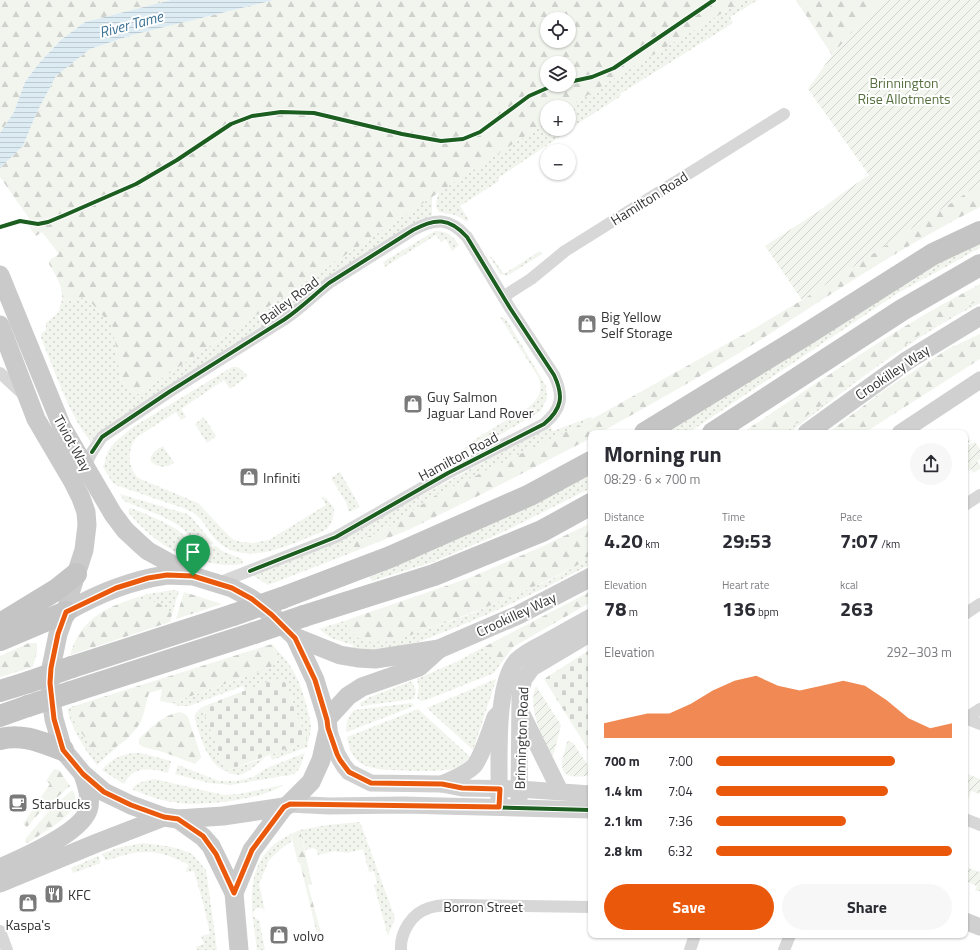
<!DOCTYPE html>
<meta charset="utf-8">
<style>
:root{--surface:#fff;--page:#f7f7f7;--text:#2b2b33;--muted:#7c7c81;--accent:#ea580c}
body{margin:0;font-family:"Titillium Web",sans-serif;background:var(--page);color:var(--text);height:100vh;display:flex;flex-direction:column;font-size:15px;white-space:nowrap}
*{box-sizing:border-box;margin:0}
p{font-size:13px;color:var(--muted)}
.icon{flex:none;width:22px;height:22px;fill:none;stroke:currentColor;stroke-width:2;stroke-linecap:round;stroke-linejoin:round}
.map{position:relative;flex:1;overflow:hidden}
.sheet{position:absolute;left:588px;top:430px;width:380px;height:508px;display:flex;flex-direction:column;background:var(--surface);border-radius:8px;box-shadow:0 1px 3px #0004}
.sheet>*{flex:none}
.fabs{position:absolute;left:540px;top:12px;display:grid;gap:8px}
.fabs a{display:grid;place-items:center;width:36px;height:36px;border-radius:50%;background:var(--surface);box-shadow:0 1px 3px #0004;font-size:20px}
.pin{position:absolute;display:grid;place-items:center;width:34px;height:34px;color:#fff;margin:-41px -17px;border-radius:50% 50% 50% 0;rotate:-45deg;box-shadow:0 0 4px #0007}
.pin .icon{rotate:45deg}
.round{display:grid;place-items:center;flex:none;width:42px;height:42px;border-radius:21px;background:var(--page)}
.overview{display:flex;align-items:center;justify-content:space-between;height:68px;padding:0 16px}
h1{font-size:22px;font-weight:700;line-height:30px}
.metrics{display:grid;grid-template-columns:repeat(3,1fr);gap:6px;height:68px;padding:4px 16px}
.metrics div{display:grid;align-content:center}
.metrics b{font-size:20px;font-weight:700}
.metrics small{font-size:11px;font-weight:400}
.metrics p{font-size:11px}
.chart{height:112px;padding:8px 16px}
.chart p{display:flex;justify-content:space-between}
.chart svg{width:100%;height:72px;margin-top:4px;fill:var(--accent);opacity:.7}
.button{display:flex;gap:8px;margin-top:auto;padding:8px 16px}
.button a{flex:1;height:46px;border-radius:24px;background:var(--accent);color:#fff;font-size:16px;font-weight:700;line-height:46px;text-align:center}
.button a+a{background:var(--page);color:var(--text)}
ul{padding:0 16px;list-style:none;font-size:13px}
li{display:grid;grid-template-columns:64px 48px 1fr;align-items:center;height:30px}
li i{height:10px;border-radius:5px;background:var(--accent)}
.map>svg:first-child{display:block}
.grass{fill:url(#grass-dots)}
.forest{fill:url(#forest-firs);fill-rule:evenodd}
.cemetery{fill:url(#cemetery-stones)}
.garden{fill:url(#garden-furrows)}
.water{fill:url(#water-rules)}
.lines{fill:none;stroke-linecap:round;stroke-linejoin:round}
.street{stroke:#d7d7d7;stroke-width:12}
.secondary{stroke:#d0d0d0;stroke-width:17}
.primary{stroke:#cacaca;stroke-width:19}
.highway{stroke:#c4c4c4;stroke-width:22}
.highway-bridge{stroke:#c4c4c4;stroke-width:22}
.cycleway-casing{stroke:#fff;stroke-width:6}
.cycleway{stroke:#1b5e20;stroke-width:4}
.route-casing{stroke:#fff;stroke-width:8}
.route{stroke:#ea580c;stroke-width:5}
.labels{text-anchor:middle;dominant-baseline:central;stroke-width:4;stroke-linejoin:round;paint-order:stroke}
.park-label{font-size:14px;fill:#56703f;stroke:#fff}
.street-label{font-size:14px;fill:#333;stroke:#fff}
.poi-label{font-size:14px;fill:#333;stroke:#fff;text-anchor:start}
.water-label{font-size:15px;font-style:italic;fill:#3f7597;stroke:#fff}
</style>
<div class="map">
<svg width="980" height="950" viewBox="0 0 980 950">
<defs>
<pattern id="grass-dots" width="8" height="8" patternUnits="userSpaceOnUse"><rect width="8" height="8" fill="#f1f5ed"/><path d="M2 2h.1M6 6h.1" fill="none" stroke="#cfd2cc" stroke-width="1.8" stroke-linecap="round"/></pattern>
<pattern id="forest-firs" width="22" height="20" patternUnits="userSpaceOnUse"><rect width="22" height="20" fill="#f1f5ed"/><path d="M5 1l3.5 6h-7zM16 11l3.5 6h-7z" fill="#cfd2cc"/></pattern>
<pattern id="cemetery-stones" width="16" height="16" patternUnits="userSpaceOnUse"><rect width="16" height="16" fill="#f1f5ed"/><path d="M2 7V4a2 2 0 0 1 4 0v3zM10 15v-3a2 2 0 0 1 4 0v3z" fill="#cfd2cc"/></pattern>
<pattern id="garden-furrows" width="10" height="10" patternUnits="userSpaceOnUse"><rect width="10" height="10" fill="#f1f5ed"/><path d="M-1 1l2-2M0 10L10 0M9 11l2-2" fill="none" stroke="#cfd2cc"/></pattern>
<pattern id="water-rules" width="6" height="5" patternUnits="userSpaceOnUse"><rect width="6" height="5" fill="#ddebf3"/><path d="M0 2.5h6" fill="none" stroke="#becad1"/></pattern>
</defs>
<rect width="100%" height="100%" fill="#fff"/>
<g class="grass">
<path d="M744,0H758L730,17L733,23L620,94L621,96L563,133L564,134L498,178L499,181L460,206L469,220L466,221L455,215L439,212C434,206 437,199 439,192L547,122V129H569V107L613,79Z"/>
<path d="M432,197V215L430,216L408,228L314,286L293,307L103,429L91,442C69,415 55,371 41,338L42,333L46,330V323L58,313L62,300L86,297L113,327L121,382L138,394Z"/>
<path d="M435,231C447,231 452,235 459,245L452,251L446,239L441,242L436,235L385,267L383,262Z"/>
<path d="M980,240V248L898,293L688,433H659L891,289Z"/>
<path d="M540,251L542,254L507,276L500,274L490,257L491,256L504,274Z"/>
<path d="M980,299V303C911,337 850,387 789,433H783L915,338Z"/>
<path d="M500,317L506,319L546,386L547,398L541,411L496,437L455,457C473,437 505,422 529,407C539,398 543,391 539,378Z"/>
<path d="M232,367H238L248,376L230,389L224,380L181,409L186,417L181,420L176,412L137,437C127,449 127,466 138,478L198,503L229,536L234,540L242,542L253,543L269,540L326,505L322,498L325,497L334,508C333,519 333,524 324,531C293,543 247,569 217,541C209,533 204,520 194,513C185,508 175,505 165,502C149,496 132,491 116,485L113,483L103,467L108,451L115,442L133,427Z"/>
<path d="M204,417L216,436L207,443L195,424Z"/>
<path d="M591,417L592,419L436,495L384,530L348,545L351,553L268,585L254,576L253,574L367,525L550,426L553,431Z"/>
<path d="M163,446L174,463C166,468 159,468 151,462C149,453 157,450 163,446Z"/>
<path d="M591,470V488L501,533L433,562L372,581L369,575Z"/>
<path d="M340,472L360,507L349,512L346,502L331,478Z"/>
<path d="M120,494L187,514L191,517L214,544L193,547C191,540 188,533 182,528C168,517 141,508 124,501Z"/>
<path d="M131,508C143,513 177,526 184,536C188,542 189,550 188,557C165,549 145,532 129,513L128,510Z"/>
<path d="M216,546L222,551L242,559L243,564C225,567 210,563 193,558V549Z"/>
<path d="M591,558V564C546,588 500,610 452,629C431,637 408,647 385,650C375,651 363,650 352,650L353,645L331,638L319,629L344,621L351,632L384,642L413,634L471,614L554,578Z"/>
<path d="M173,590L179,591L172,614C160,601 152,601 135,598L148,594Z"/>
<path d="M482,648L495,660L501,663L494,673L426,700L421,701L417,698L419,688L417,679L458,661Z"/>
<path d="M278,651C294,667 302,686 307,708C309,715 311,722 311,729C310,735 308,741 307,747L272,760L270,755L307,741L283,676L245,691L243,686L189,706H179L171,703L240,679L275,661Z"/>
<path d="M496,679V680L473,750L427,708Z"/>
<path d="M412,681L415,689H416L414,699L361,706L360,703L370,697Z"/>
<path d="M412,703L414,706L347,732C345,723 348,717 354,710Z"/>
<path d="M71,707L75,723L103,752L119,745L97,765C83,747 73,731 67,709Z"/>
<path d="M202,707L226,771L265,758C259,762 249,772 242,774C238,776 231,774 227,772C207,764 201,739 195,719V714Z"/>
<path d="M418,709L470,757C465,762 460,767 452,769C443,772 383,771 373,768C368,767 363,765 359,762C351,756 349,746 347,737Z"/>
<path d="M133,753H140L171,761L168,773C150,768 134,765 124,784L102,770C111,759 120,755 133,753Z"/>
<path d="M305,753C300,767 300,776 282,776L231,785L209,783L175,774L178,765L219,781H237L253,777L267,768Z"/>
<path d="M154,779L224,795L239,794L283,785C262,800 204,806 179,803C162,801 147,796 132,789C137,782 145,781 154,779Z"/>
<path d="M360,822L395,918L388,936L374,885L377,884L374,871L369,872L363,849L347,853L335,851L318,855L317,850L313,848L305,850L300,830L327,825Z"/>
<path d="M291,834L292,841L282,848L269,860L259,884L265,911C262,907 258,907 254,910C252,915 253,918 259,920L265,950H257C253,916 243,876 270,848C276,842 284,838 291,834Z"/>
<path d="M143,843L166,846L180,849L192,854L206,870L217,950H197L196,947L204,944L201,936L210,934L204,906L194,871L185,872L189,865C156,848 140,849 106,861L102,854L117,848Z"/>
<path d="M98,856L101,863L73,873L71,868Z"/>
</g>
<g class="forest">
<path d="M0,0H171L85,22L62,39L40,62L25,82L14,112L0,133Z"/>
<path d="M274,0H744L613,79L569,107H547V122L447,187L138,394L121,382L113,327L86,297L62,300C63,285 56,276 49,264L50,260L59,254L42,232L36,236L30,228L31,221L0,177V168L23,146L36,114L56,76L90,49L132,35ZM547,19H569V41H547ZM547,63H569V85H547Z"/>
<path d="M796,0H881L832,55Z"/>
<path d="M980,184V207C902,246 830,295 757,342C706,374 652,403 600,433H591V438L484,493L408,530L351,553L347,545L384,530L436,495L592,419L755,328L802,300Z"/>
<path d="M980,284V299L915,338L783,433H742C820,381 897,327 980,284Z"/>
<path d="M980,334V359L864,433H828L883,391L948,349Z"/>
<path d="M591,523V558C540,586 487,608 433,627C413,634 391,644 371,642C357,641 350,632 344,621L469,578L539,548Z"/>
<path d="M591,591V602L513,647L501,663L495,660L482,648Z"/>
<path d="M184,592L222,604L176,619Z"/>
<path d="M135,598C152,601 161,601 172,614L170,622L70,655C80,620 104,608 135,598Z"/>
<path d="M29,643H37V651L33,667L0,677V656Z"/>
<path d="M272,644L278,651L275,661L270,668L171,703L160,701L162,689L149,693C146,702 145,712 141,721C134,734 119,749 103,752C101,752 97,751 94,751L75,723L71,707Z"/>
<path d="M180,712L185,714L188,717L201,756V758L195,764L163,752L143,747L139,744V739C151,727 163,715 180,712Z"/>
<path d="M54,769L59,770L70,786L40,812L27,827L23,824L50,784L46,781Z"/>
<path d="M72,790C88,809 46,830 34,839L28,843L26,842L25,841L26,838L49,811Z"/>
<path d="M300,830L312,884L308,885L321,933L317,934L300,863H298L291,834Z"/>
</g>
<g class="cemetery">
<path d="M591,649V754L544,679Z"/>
<path d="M283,676L307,741L226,771L202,707Z"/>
</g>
<g class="garden">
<path d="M881,0H980V184L802,300L765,246L819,211L844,192L869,175L808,89L832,55Z"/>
<path d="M965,436L969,441L974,439L966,444L967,446L975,442L980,449V459L977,461L980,466V469L973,473L971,469L965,473Z"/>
<path d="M536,686L561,725L553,756H551C542,739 527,705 536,686Z"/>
<path d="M569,741L573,743L591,770L590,776C584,776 576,777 571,776C555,773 565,752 567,742Z"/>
<path d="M965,773L980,779V794L971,791L967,803L965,802L969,790L965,789Z"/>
<path d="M965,867L980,872V891H975L977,886L968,882L965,887Z"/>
</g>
<path class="water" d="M171,0H274L132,35L90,49L56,76L36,114L23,146L0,168V133L14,112L25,82L40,62L62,39L85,22Z"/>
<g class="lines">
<g class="street">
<path d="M504,298L509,293L531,279L565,251L784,114"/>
<path d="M0,373L23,394"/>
<path d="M85,466L92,452L102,437L169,392L285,319C301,308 314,295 329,283L413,230C435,218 449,217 467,237L510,308L554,375C564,396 562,409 544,424L448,473L336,537L218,583"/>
<path d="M965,505L980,495"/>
<path d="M965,614L980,604"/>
<path d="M965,718L980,724"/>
<path d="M965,719L980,709"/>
<path d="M965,819L980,825"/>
<path d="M0,931L7,950"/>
<path d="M401,950C400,932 412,913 429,908C437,905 444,905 452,905L591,907"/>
<path d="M690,950L695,935"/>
<path d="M784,950L790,935"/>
</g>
<g class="secondary">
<path d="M900,433L980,380"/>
<path d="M522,714L560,791"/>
<path d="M328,729L337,754L344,766L349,772L371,783L442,784L462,788L519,789L591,794"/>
<path d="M442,784C453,779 466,774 474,766C481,758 491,728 495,717L499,713"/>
<path d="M499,799C500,765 494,684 517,660C525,652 536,647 546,642C561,634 576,625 591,617"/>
<path d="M519,799L520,694L524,679L532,668L591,633"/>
<path d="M289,804L329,806L403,805L591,810"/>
<path d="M965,921L980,927"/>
</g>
<g class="primary">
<path d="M0,275L62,427L113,514L125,530L140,544L148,551L188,573"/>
<path d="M0,325L36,419L73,482L81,498L86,512L87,525L84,550L71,590L66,612"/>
<path d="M807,433L908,360L980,316"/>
<path d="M167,575L193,576L232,588L252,599L272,615L295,637L315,680L327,719L328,729L321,760L311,782L289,804L284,807L223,816L178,819L164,817L131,805L104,792L83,774L63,750L54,719L52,706L50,683L51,668L58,634L66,612C97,594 132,580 167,575Z"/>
<path d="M295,637L340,655L358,658L375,659L439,649L518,615L591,577"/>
<path d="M327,719L348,696L362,687L419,667L439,649"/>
<path d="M178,819L203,837L211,846L234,893L239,950"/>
<path d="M0,868C22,858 85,832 89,807C91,796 86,784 83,774"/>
<path d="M0,883L97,843L164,817"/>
<path d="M234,893L252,850L284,807"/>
</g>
<g class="highway">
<path d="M645,433L802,337L933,254L980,232"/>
<path d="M713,433L902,310L980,265"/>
<path d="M282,598L390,557L530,495L591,462"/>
<path d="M304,616L434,575L542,531L591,504"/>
<path d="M0,624L56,590L76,574"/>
<path d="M0,640L66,612"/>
<path d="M72,667L233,615"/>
<path d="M0,691L29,682"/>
<path d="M71,692L254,633"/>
<path d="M0,716L28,706"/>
<path d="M0,739C23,733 43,743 63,750"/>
</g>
<g class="highway-bridge">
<path d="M233,615L282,598"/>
<path d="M254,633L304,616"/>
<path d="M29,682L72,667"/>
<path d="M28,706L71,692"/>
</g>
<g class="cycleway-casing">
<g id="cycleway">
<path d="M569,82L592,77L614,68L714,0"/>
<path d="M0,227L20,221L38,224L48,222L65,215L136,184L177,160L231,124L252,116L281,112L314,113L402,134L441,141L463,139L480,132L529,96L554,85"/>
<path d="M92,452L102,437L169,392L285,319C301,308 314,295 329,283L413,230C435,218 449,217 467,237L510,308L554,375C564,396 562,409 544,424L448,473L336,537L250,571"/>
<path d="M403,805L591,810"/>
</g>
</g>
<use href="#cycleway" class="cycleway"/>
</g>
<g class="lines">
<g class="route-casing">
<path id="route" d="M167,575L193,576L232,588L252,599L272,615L295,638L315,680L327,720L328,728L337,754L340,760L349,772L371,783L442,784L462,788L500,789L499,807L290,804L284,807L252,850L234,893L216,854L203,836L178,819L164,817L131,805L104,792L83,774L63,750L54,719L50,683L51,668L58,634L66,612L116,588L148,578Z"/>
</g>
<use href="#route" class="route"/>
</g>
<defs>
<g id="shop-square" transform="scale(1)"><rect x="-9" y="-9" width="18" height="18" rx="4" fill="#7a7a7a" stroke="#fff"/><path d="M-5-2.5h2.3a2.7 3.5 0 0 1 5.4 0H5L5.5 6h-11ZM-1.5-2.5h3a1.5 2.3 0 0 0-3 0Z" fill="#fff"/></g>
<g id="cafe-square" transform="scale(1)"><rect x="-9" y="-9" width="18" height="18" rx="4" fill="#7a7a7a" stroke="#fff"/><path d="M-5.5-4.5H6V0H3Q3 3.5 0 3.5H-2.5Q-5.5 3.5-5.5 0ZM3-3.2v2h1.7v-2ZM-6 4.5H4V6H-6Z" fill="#fff"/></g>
<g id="restaurant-square" transform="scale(1)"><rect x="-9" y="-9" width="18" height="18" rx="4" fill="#7a7a7a" stroke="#fff"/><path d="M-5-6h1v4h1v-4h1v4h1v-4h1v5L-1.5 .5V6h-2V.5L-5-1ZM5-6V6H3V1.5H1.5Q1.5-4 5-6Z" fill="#fff"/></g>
</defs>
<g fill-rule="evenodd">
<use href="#shop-square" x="587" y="324"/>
<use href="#shop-square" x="413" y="404"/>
<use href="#shop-square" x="249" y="477"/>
<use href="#cafe-square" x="18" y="803"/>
<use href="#restaurant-square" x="54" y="894"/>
<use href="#shop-square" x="28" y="903"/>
<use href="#shop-square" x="279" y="935"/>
</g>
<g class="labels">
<g class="park-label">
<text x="904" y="82">Brinnington<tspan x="904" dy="16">Rise Allotments</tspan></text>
</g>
<g class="street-label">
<text transform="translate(649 198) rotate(-32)">Hamilton Road</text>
<text transform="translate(289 300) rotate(-37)">Bailey Road</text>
<text transform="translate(892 372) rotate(-34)">Crookilley Way</text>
<text transform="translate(73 443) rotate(61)">Tiviot Way</text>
<text transform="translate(458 456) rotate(-28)">Hamilton Road</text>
<text transform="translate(516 614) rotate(-25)">Crookilley Way</text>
<text transform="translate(521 738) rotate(-88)">Brinnington Road</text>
<text x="483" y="906">Borron Street</text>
</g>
<g class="poi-label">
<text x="601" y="316">Big Yellow<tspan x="601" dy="16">Self Storage</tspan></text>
<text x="427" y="396">Guy Salmon<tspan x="427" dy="16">Jaguar Land Rover</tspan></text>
<text x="263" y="477">Infiniti</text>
<text x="32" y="803">Starbucks</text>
<text x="68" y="894">KFC</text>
<text x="28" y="924" text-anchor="middle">Kaspa's</text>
<text x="293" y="935">volvo</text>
</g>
<g class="water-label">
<text transform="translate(131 24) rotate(-15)">River Tame</text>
</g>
</g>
</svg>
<div class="fabs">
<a><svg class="icon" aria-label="locate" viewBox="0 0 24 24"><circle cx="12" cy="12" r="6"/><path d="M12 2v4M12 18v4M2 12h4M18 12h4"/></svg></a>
<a><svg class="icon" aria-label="layers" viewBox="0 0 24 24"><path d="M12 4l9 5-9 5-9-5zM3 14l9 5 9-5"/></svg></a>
<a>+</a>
<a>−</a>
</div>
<div class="pin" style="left:193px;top:576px;background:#1e9e55"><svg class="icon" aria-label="arrive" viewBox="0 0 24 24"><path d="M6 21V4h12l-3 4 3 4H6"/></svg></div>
<section class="sheet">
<div class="overview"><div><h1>Morning run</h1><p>08:29 · 6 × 700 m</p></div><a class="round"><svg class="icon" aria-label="share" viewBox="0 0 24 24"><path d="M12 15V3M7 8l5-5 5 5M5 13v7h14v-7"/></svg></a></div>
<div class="metrics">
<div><p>Distance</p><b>4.20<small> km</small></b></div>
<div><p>Time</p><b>29:53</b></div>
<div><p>Pace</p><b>7:07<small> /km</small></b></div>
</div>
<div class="metrics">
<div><p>Elevation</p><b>78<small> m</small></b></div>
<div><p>Heart rate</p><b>136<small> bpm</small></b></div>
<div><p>kcal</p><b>263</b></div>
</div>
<div class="chart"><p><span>Elevation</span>292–303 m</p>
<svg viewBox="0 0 160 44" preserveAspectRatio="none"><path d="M0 44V35L10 32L20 29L30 29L40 23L50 15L60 9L70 6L80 12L90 15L100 12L110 9L120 12L130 21L140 32L150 38L160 35V44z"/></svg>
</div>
<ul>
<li><b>700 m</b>7:00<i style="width:76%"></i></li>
<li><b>1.4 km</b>7:04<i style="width:73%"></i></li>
<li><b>2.1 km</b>7:36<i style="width:55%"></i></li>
<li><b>2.8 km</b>6:32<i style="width:100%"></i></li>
</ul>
<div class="button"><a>Save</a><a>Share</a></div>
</section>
</div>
